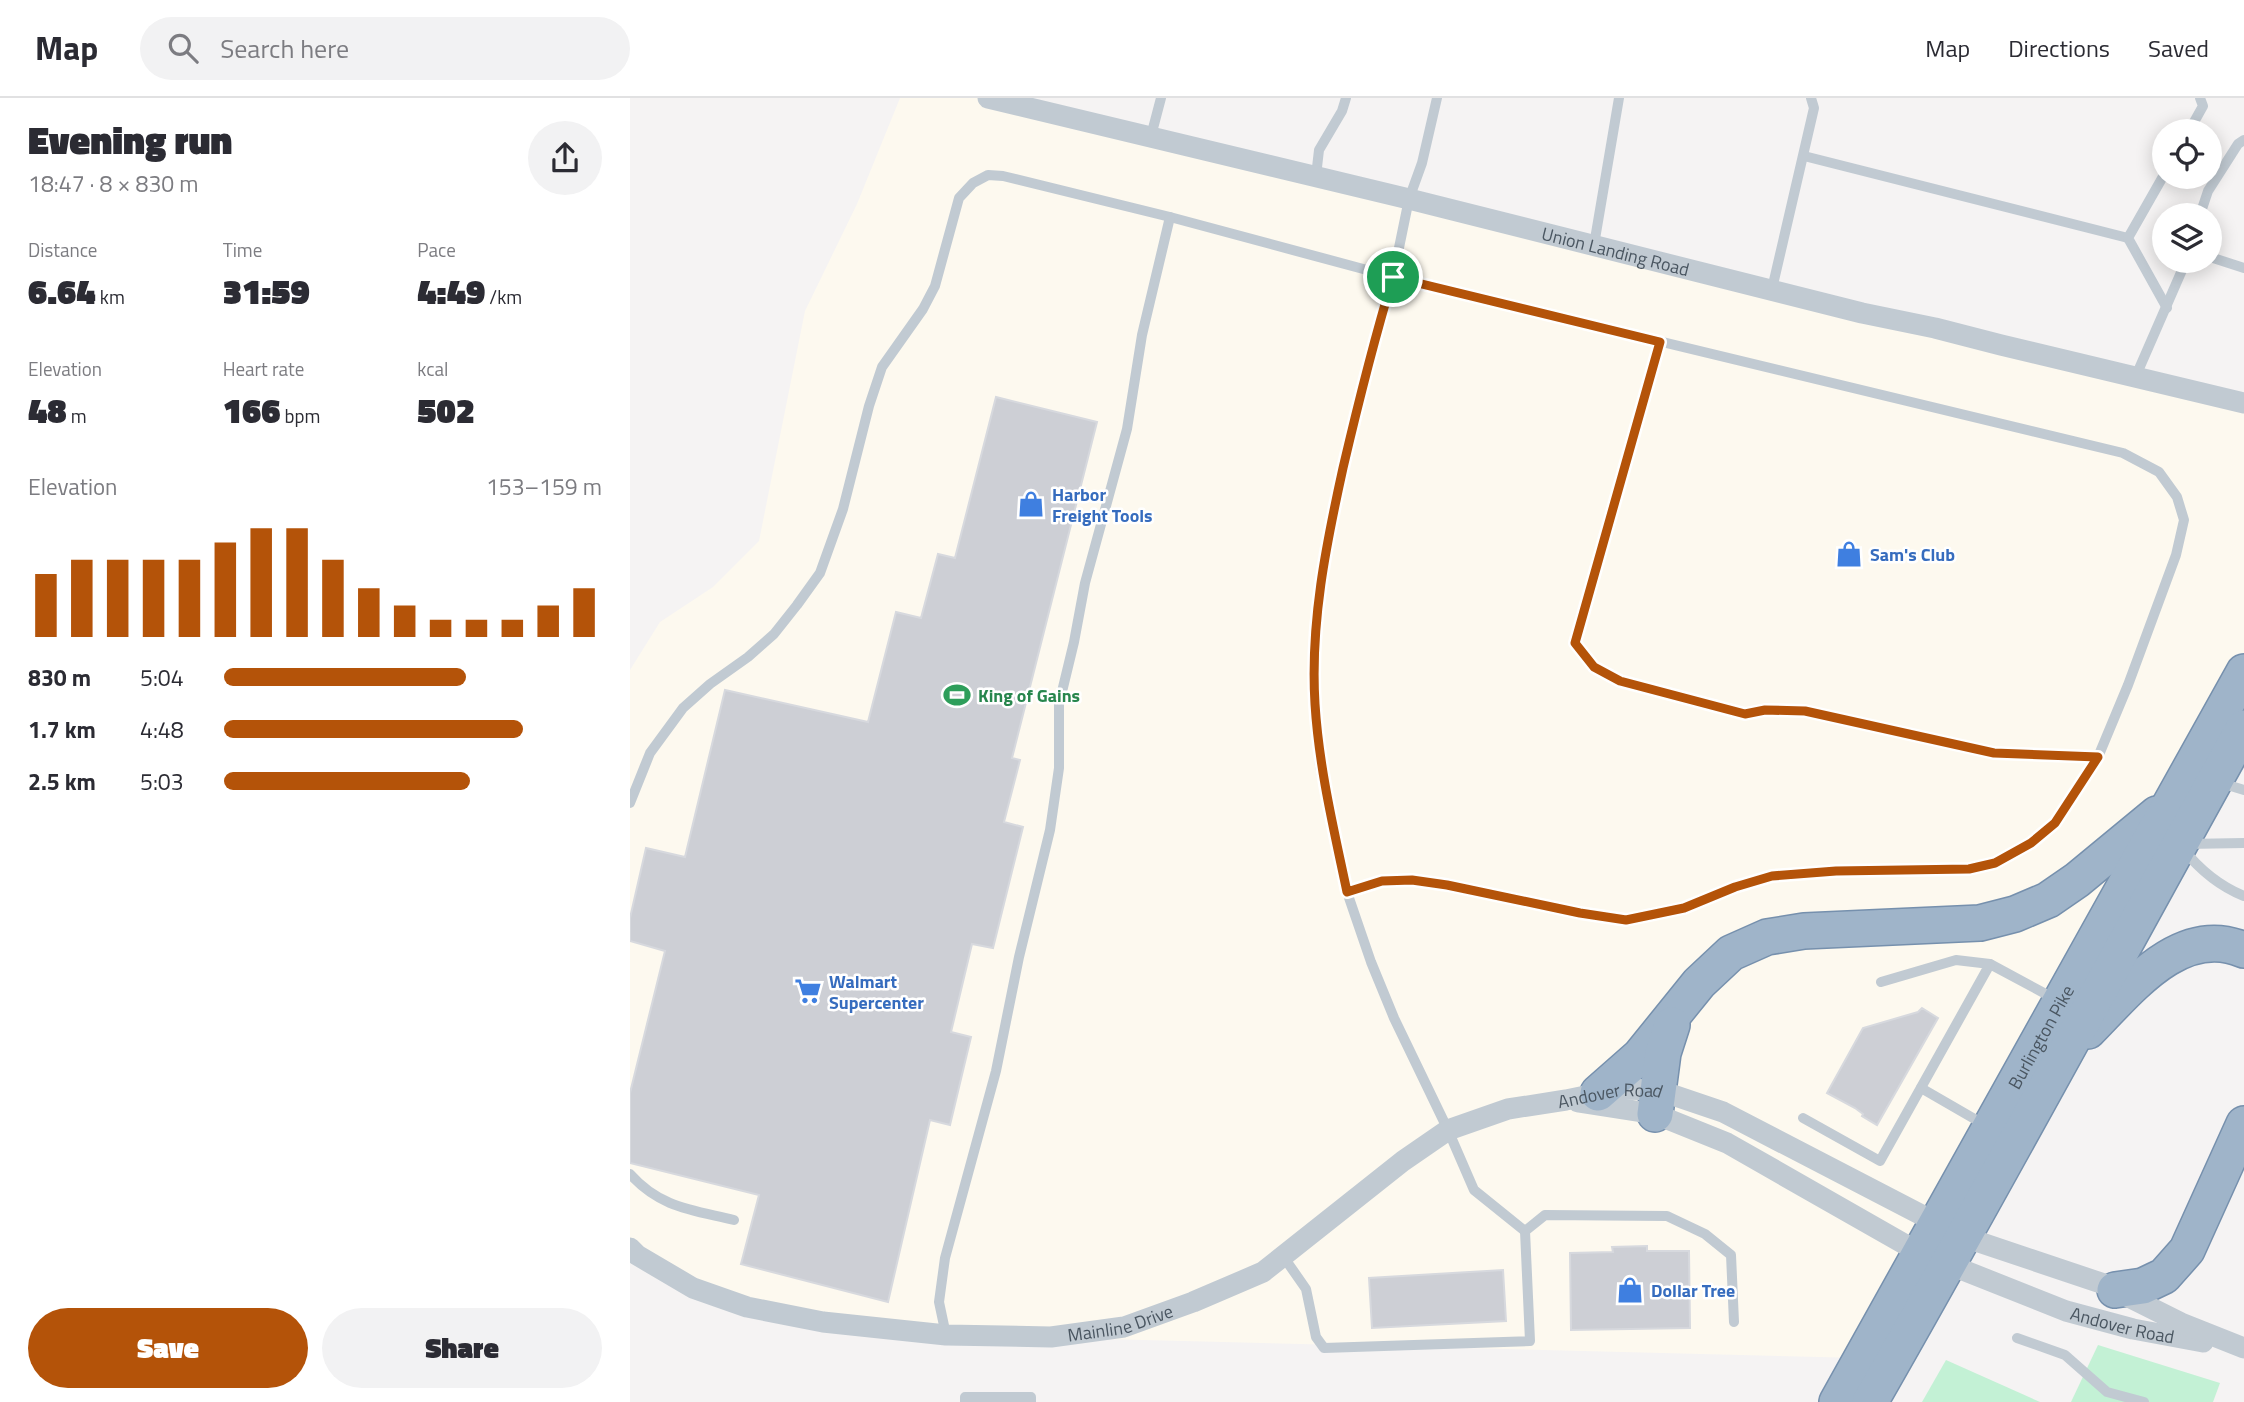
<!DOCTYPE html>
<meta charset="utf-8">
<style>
:root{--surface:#fff;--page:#f2f2f3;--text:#2b2b33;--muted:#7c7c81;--line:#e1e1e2;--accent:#b45309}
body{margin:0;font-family:"Titillium Web",sans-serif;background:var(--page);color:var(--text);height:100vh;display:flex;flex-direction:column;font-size:26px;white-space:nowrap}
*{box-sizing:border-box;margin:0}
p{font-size:23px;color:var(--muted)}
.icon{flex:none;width:38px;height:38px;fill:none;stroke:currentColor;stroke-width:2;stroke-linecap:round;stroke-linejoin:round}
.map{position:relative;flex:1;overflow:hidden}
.sheet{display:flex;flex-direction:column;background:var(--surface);width:630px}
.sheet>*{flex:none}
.tools{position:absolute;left:1522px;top:21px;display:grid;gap:14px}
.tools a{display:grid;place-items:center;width:70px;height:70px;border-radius:50%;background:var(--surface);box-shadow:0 4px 18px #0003;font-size:35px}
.pin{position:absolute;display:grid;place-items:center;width:60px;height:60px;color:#fff;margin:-30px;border:4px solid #fff;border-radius:50%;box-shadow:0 2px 7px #0007}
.round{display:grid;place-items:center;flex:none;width:74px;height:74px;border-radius:37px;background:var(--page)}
.headline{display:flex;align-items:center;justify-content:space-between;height:119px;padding:0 28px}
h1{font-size:38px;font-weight:800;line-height:52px}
.metrics{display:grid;grid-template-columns:repeat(3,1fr);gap:10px;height:119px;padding:7px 28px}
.metrics div{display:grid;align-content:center}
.metrics b{font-size:35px;font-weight:800}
.metrics small{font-size:19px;font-weight:400}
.metrics p{font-size:19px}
.chart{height:196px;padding:14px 28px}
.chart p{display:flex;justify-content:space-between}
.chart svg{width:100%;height:126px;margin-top:7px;stroke:var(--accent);stroke-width:6}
.button{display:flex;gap:14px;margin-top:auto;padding:14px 28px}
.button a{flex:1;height:80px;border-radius:42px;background:var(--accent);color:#fff;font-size:28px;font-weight:800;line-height:80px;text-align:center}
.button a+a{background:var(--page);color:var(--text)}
ul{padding:0 28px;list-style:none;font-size:23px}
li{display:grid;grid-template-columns:112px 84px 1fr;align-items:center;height:52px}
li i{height:18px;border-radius:9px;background:var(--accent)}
header{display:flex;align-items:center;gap:42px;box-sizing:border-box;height:98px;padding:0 35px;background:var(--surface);border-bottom:2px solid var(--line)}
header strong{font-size:33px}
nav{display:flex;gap:38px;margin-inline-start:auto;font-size:24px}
.search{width:490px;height:63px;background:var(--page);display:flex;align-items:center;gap:18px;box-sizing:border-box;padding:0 24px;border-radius:38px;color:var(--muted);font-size:26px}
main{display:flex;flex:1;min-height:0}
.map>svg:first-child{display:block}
.commercial{fill:#fdf9ef}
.green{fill:#c3f1d5}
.building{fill:#cdcfd5;stroke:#d7d9de;stroke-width:2}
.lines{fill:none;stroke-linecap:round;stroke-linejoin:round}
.trunk-casing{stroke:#7690ad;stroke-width:38}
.service{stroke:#c1cad2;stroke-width:10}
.minor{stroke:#c1cad2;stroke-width:21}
.trunk{stroke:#9fb4c9;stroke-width:35}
.route-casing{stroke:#fff;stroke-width:14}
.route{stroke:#b45309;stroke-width:9}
.labels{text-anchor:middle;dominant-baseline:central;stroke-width:5;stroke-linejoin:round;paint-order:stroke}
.street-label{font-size:18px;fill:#4a5661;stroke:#fff}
.shop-label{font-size:18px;font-weight:bold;fill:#366cbe;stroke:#fff;text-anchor:start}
.leisure-label{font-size:18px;font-weight:bold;fill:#27864d;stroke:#fff;text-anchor:start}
</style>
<header>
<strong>Map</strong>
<div class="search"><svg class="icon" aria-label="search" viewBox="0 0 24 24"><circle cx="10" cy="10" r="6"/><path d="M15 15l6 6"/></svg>Search here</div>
<nav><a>Map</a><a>Directions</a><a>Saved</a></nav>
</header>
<main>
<section class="sheet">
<div class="headline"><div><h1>Evening run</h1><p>18:47 · 8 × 830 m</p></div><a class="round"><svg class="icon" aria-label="share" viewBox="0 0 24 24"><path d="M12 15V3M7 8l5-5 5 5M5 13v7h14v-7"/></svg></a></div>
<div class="metrics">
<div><p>Distance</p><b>6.64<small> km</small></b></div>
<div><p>Time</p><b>31:59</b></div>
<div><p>Pace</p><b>4:49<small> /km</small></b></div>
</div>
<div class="metrics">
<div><p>Elevation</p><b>48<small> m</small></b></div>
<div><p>Heart rate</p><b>166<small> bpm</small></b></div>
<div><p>kcal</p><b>502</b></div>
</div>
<div class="chart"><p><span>Elevation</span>153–159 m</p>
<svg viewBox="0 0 160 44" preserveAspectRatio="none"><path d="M5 44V22M15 44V17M25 44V17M35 44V17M45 44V17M55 44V11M65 44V6M75 44V6M85 44V17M95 44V27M105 44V33M115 44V38M125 44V38M135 44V38M145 44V33M155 44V27"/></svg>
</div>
<ul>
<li><b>830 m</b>5:04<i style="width:64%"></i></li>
<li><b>1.7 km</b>4:48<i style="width:79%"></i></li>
<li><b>2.5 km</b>5:03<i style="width:65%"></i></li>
</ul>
<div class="button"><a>Save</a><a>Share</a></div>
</section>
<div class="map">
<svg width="1614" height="1304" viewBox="0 0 1614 1304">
<rect width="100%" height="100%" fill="#f5f3f3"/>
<path class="commercial" d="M270,0H362L1614,301V573L1231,1260L316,1237L117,1209L0,1150V572L30,524L83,489L129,443L175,213L227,106Z"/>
<g class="green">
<path d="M1468,1247L1590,1285L1583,1304H1441Z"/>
<path d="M1316,1262L1410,1304H1292Z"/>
</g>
<g class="building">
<path d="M366,299L467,324L382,660L390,662L374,724L393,729L363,850L342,846L321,934L341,939L320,1027L300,1022L258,1204L111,1166L129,1097L0,1065V995L35,853L0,843V820L16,750L55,759L95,592L238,624L266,514L291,520L308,456L325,460Z"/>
<path d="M1292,910L1308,920L1247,1027L1232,1018L1233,1016L1225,1010L1197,995L1233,930L1288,914Z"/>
<path d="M1017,1148V1153H1059L1060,1230L941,1232L940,1155L983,1154L982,1149Z"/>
<path d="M873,1172L876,1223L742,1230L739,1180Z"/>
</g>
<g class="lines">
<g class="trunk-casing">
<g id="trunk">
<path d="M1458,933C1498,893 1550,824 1614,852"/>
<path d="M968,995L1010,958L1069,885L1101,855L1137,839L1174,833L1350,825L1385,816L1418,802L1447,782L1527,716"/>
<path d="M1025,1016L1033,955L1042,927"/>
<path d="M1485,1192L1513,1188L1534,1178L1557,1152L1614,1026"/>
<path id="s4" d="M1207,1304L1614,574"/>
<path d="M1240,1304C1368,1081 1489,855 1614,630"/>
</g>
</g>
<g class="service">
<path d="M807,0L792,65L779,101L763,179L724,323L697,440L691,475L686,538L685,603L690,668L703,730L717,794L741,864L764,920L818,1032L844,1092L895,1133"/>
<path d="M1559,33L1573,8L1570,0"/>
<path d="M521,38L531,0"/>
<path d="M1174,58L1498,140"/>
<path d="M1535,75L1498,140L1537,210"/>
<path d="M686,78L689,52L712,13L716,0"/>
<path d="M1570,117L1578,93L1608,46L1614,42"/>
<path d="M964,147L989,0"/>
<path d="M1580,159L1614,170"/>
<path d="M1142,191L1184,10L1181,0"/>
<path d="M1030,245L945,545L964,569L990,583L1115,616L1134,612L1175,613L1364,655L1468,659"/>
<path d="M1505,280L1556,163"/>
<path d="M1591,685L1614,692"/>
<path d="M0,705L20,655L53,610L80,586L118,559L144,536L167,507L190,475L213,411L239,308L252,269L293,211L305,188L329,100L343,85L358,77L373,78L540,119L763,179L1493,355L1529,374L1547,399L1554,422L1546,457L1498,587L1468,659L1425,725L1401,745L1365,765L1339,771L1206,773L1142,778L1106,789L1054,810L996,822L950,815L816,787L782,782L752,783L717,794"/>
<path d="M1556,746L1614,745"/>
<path d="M1553,751C1570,772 1589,788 1614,798"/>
<path d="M1360,866L1425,901"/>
<path d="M1291,990L1355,1027"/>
<path d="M1173,1020L1250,1063L1360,866L1326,862L1251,884"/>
<path d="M0,1076C30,1110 63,1112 104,1122"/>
<path d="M653,1158L676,1191L686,1239L694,1250L900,1243L895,1133L915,1117L1037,1118L1075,1136L1101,1157L1104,1224"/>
<path d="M316,1237L309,1204L315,1160L366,973L389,859L420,732L429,670V606L444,544L455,485L497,331L512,237L540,119"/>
<path d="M1387,1240L1435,1257L1477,1294L1514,1304"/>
<path d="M335,1304V1299H401V1304"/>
</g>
<g class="minor">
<path id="s1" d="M358,0L779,101L1232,215L1305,230L1371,247L1614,305"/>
<path id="s2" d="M948,1004L1025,1016L1097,1045L1290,1155L1436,1213L1503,1231L1573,1244"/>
<path id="s3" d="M0,1150L7,1157L63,1190L117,1209L193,1224L316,1237L421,1239L494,1229L563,1204L633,1174L773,1063L818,1032L878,1011L936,1002L989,991L1028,992L1093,1014L1334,1139L1471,1185L1551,1225L1614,1250"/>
</g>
<use href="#trunk" class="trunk"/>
</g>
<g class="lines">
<g class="route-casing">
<path id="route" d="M763,179L1030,244L945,545L964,569L990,583L1115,616L1135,612L1175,613L1364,655L1468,659L1425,725L1401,745L1365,765L1339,771L1206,773L1142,778L1105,789L1054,810L996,822L950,815L817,787L782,782L752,783L717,794C704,732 689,670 685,606C680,526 696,447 713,370C728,306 744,242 763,179Z"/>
</g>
<use href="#route" class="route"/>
</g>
<defs>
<g id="shop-bare" transform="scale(2.1)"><path d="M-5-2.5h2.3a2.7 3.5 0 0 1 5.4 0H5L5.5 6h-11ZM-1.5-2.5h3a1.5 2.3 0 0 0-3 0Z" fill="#3f7fe0" stroke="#fff" stroke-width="2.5" paint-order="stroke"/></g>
<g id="stadium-bare" transform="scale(2.1)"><path d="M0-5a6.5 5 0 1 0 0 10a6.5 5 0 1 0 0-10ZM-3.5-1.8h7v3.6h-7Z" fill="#2e9e5b" stroke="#fff" stroke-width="2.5" paint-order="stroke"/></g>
<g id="supermarket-bare" transform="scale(2.1)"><path d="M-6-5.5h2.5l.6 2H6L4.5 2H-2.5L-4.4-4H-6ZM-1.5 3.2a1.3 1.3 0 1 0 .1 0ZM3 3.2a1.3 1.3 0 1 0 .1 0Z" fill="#3f7fe0" stroke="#fff" stroke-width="2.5" paint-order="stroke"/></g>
</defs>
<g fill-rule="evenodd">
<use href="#shop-bare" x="401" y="406"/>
<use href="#shop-bare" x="1219" y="456"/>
<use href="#stadium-bare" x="327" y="597"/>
<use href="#supermarket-bare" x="178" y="893"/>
<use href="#shop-bare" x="1000" y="1192"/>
</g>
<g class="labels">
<g class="street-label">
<text stroke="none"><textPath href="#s1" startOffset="646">Union Landing Road</textPath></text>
<text stroke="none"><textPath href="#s4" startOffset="418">Burlington Pike</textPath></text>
<text stroke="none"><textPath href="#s3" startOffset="1062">Andover Road</textPath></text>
<text stroke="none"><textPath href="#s3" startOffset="509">Mainline Drive</textPath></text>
<text stroke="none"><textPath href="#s2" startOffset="593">Andover Road</textPath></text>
</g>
<g class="shop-label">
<text x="422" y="396">Harbor<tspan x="422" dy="21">Freight Tools</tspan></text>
<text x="1240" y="456">Sam's Club</text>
<text x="199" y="883">Walmart<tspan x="199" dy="21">Supercenter</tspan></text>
<text x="1021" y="1192">Dollar Tree</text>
</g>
<g class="leisure-label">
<text x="348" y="597">King of Gains</text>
</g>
</g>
</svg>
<div class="tools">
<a><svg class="icon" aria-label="locate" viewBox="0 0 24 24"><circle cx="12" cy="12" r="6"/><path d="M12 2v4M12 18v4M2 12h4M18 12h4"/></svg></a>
<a><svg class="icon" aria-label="layers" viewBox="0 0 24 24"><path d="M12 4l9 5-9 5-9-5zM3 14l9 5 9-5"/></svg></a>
</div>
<div class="pin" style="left:763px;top:179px;background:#1e9e55"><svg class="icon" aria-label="arrive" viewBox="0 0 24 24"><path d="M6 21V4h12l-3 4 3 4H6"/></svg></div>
</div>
</main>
